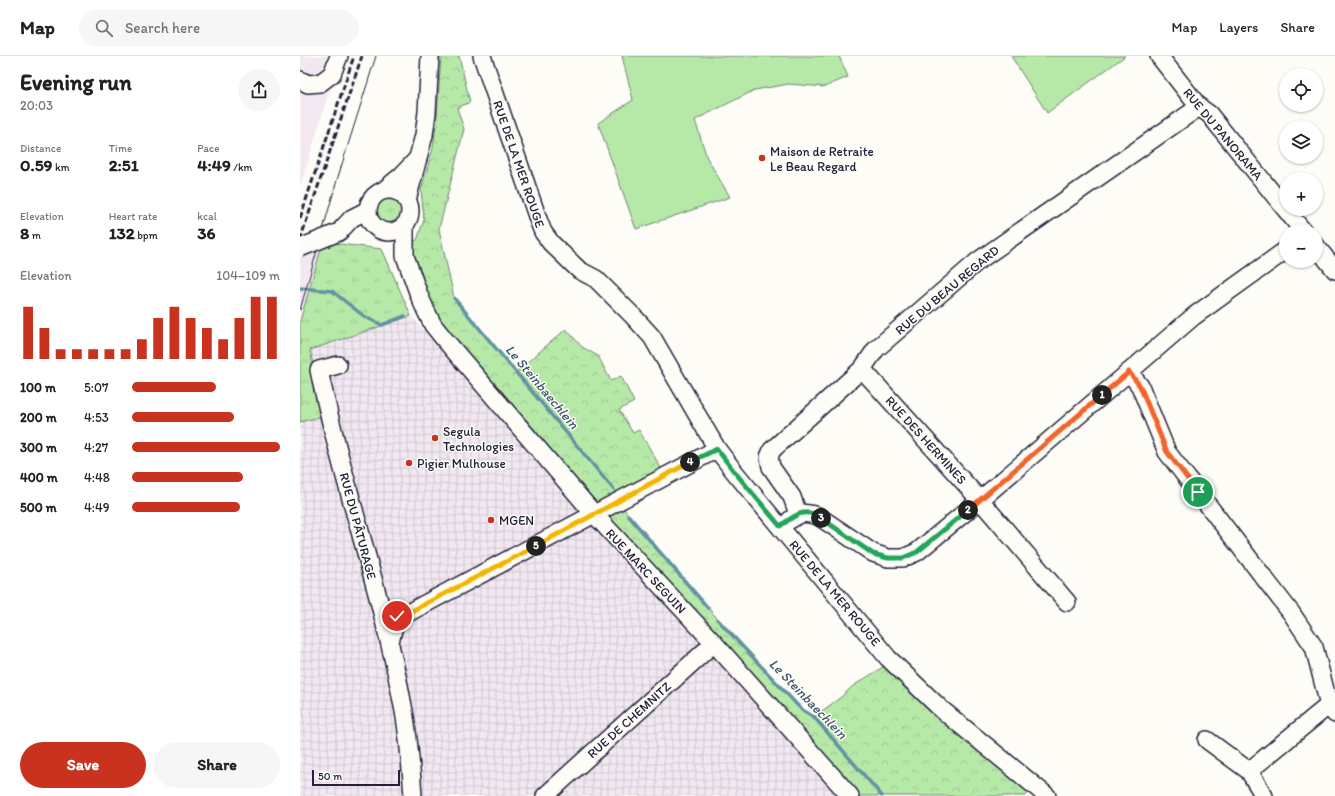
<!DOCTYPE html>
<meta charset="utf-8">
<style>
:root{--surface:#fff;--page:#f6f6f6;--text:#222;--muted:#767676;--line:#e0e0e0;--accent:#c8321e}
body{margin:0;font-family:Itim,sans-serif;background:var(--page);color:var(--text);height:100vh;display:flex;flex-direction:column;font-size:15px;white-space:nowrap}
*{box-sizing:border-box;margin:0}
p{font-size:13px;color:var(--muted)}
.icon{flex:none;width:22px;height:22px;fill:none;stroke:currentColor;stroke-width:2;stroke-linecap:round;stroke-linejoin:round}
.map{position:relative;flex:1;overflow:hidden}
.drawer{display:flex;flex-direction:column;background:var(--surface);width:300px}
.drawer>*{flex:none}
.controls{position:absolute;left:979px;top:12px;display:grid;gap:8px}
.controls a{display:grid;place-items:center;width:44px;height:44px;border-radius:50%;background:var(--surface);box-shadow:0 1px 3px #0004;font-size:20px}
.scale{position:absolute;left:12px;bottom:10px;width:88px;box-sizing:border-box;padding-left:4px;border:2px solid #22223b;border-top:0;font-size:11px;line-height:14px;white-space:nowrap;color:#22223b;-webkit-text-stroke:3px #fdfcf7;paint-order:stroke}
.pin{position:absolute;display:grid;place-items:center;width:34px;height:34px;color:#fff;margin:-17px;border:2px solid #fff;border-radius:50%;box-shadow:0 1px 4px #0007}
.km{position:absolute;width:20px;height:20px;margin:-10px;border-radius:50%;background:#222;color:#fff;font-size:11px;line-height:20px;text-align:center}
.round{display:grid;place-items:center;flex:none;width:42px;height:42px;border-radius:21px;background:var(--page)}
.summary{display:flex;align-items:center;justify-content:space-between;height:68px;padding:0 20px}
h1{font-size:22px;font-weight:700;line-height:30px}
.figures{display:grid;grid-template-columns:repeat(3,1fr);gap:6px;height:68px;padding:4px 20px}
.figures div{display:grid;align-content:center}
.figures b{font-size:17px;font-weight:700}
.figures small{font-size:11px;font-weight:400}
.figures p{font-size:11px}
.chart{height:112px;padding:8px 20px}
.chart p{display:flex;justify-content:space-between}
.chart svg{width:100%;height:72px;margin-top:4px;stroke:var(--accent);stroke-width:6}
.primary-button{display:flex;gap:8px;margin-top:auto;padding:8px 20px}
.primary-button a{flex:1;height:46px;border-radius:24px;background:var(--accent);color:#fff;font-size:16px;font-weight:700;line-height:46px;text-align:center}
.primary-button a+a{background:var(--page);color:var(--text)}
ul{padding:0 20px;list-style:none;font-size:13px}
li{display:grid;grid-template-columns:64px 48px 1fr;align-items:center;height:30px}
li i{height:10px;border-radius:5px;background:var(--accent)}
header{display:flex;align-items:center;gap:24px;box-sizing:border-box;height:56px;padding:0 20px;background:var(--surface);border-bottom:1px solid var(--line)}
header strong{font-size:19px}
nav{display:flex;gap:22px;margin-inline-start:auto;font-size:14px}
.search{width:280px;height:36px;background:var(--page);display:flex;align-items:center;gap:10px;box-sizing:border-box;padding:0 14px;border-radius:22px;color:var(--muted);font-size:15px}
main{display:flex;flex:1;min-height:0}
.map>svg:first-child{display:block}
.built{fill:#f2e8f1}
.industrial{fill:url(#industrial-grid)}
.grass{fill:url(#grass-tufts);stroke:#6c8572}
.forest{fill:url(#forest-crowns);stroke:#6c8572}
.park{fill:#b6e8a8;stroke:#6c8572}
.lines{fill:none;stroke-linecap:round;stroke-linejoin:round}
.stream{stroke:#6293a2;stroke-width:3.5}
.minor-casing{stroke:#22223b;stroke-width:20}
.minor{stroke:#fdfcf7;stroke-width:17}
.tram{stroke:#22223b;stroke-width:1}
.rail{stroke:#22223b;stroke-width:3;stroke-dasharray:6 3;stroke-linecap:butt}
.minor-bridge-casing{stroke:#22223b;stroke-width:20;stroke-linecap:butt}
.minor-bridge{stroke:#fdfcf7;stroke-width:17}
.split-1-casing{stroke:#fff;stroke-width:8}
.split-2-casing{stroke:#fff;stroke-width:8}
.split-3-casing{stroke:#fff;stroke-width:8}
.split-4-casing{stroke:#fff;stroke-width:8}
.split-5-casing{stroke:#fff;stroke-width:8}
.split-6-casing{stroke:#fff;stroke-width:8}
.split-1{stroke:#f0652b;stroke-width:5}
.split-2{stroke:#f0652b;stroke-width:5}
.split-3{stroke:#22a559;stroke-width:5}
.split-4{stroke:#22a559;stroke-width:5}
.split-5{stroke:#f5b400;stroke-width:5}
.split-6{stroke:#f5b400;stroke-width:5}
.poi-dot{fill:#c8321e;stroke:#fdfcf7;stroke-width:1.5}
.labels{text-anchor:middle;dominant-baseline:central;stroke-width:3;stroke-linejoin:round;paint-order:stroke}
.street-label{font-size:13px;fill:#22223b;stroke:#fdfcf7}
.poi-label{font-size:13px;fill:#22223b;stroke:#fdfcf7;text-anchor:start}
.water-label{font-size:14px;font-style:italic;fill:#425a6f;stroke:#fdfcf7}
</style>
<header>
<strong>Map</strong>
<div class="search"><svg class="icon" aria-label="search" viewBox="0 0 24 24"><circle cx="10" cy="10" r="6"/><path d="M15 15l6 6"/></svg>Search here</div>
<nav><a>Map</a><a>Layers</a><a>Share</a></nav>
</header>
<main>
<section class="drawer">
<div class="summary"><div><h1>Evening run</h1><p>20:03</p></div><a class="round"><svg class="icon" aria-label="share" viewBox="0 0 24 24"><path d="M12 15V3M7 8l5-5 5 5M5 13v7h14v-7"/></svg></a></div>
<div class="figures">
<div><p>Distance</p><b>0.59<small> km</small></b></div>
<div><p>Time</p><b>2:51</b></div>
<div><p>Pace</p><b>4:49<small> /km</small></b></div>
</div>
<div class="figures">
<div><p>Elevation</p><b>8<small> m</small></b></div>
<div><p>Heart rate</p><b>132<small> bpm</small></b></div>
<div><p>kcal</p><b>36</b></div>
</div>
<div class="chart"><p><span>Elevation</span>104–109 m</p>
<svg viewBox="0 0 160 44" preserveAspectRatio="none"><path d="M5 44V12M15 44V25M25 44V38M35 44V38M45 44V38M55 44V38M65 44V38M75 44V32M85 44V19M95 44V12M105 44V19M115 44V25M125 44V32M135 44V19M145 44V6M155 44V6"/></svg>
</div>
<ul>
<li><b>100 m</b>5:07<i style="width:57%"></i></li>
<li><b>200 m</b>4:53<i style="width:69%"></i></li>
<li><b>300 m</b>4:27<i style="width:100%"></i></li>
<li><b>400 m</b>4:48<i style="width:75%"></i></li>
<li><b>500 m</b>4:49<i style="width:73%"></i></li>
</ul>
<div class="primary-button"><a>Save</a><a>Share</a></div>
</section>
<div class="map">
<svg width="1035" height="740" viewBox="0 0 1035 740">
<defs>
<pattern id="industrial-grid" width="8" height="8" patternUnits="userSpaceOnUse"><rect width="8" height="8" fill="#f2e8f1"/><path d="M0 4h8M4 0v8" fill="none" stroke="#cfc7d0"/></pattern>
<pattern id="grass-tufts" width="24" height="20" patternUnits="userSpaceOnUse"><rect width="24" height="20" fill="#b6e8a8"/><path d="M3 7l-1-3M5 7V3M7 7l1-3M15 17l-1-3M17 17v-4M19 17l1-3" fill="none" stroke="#9cc792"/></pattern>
<pattern id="forest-crowns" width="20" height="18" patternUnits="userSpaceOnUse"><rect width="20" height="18" fill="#b6e8a8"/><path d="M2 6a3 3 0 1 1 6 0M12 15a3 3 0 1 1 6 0" fill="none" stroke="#9cc792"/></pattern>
</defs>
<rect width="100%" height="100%" fill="#fdfcf7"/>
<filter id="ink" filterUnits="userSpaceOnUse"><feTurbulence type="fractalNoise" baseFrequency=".025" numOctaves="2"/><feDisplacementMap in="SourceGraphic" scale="8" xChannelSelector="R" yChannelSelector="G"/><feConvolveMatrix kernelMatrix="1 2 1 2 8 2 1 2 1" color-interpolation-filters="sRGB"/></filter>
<g filter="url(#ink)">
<g class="built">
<path d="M0,0H40L0,131Z"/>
<path d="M0,177L23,186L0,265Z"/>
</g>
<path class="industrial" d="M111,260L536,740H0V366L23,359L9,294Z"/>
<g class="grass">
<circle cx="89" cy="157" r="15"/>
<path d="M23,186L82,193L111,260L10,294L23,360L0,366V265Z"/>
</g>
<path class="forest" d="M141,0H159L170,46L157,52L164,73L139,173L154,242L216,316L266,273L282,291L298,300L311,325L321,320L334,346L319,354L333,377L339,374L365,419L319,444L328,459L429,576L501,653L514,661L541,641L553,630L586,609L730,736L725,740H550L145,284L105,188L117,184L124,164L121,134L133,92L137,61Z"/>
<g class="park">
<path d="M322,0H539L548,21L524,31L489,28L455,34L395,64L407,102L430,141L336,173L298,67L333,44Z"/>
<path d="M711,0H825L747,57Z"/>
</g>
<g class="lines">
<g class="stream">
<path d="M0,232L32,235L65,261L82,269L105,260"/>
<path d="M154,242L314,434"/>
<path d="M328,459L408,552"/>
<path d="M417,563L501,653L514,661L582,740"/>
</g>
<g class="minor-casing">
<g id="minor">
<path d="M182,0L239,166L243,176L251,187L279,214L296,223L333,260L352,281L417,393L433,414L588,602L641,653L747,740"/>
<path d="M859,0L899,51L909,58L1003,175"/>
<path d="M0,24L8,28L20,27L32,18L39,0"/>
<circle cx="89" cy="155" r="21"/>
<path d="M84,134L101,120L118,102"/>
<path d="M107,144L124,79L127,56L130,0"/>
<path d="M105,169V200L119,239L126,255L133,269L145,284L294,458L414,587L550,740"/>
<path d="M39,176L52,162L68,154"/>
<path d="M1016,190L1035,214"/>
<path d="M986,194L894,260L829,316L840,330L867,396L992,558L1014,591L1029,649L1035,658"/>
<path d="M38,309L19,314C42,427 82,536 103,650C109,680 111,710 113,740"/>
<path d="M562,313L680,444L767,546"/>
<path d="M498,458L492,441L471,411L469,401L472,394L562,313L576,293L678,205L899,51"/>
<path d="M490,464C501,456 505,456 518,460L573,497L588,502H603L617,496L680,444L829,316"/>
<path d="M90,586L94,570L102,560L417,393"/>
<path d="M907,684L949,715L964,740"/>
<path d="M949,715L1029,649"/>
<path d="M245,740L414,587"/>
</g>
</g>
<use href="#minor" class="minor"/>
<path class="tram" d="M0,254L37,124L76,0"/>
<g class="rail">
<path d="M0,162L54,0"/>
<path d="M0,184L62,0"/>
</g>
<g class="minor-bridge-casing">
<path id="minor-bridge" d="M0,192L39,176"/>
</g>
<use href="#minor-bridge" class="minor-bridge"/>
</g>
</g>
<g class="lines" filter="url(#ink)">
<g class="split-1-casing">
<path id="split-1" d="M802,339L829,316L840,330L867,396L898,436"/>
</g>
<g class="split-2-casing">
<path id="split-2" d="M668,454L802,339"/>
</g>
<g class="split-3-casing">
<path id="split-3" d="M521,462L573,498L588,502H603L617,496L668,454"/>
</g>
<g class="split-4-casing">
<path id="split-4" d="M390,406L417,393L433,414L480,470C493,461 504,450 521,462"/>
</g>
<g class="split-5-casing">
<path id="split-5" d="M236,490L390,406"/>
</g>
<g class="split-6-casing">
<path id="split-6" d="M97,560H102L236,490"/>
</g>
<use href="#split-1" class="split-1"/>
<use href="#split-2" class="split-2"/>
<use href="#split-3" class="split-3"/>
<use href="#split-4" class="split-4"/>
<use href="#split-5" class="split-5"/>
<use href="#split-6" class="split-6"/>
</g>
<g class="poi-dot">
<circle cx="462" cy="102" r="4"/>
<circle cx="135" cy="382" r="4"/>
<circle cx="109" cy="407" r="4"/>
<circle cx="191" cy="464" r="4"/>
</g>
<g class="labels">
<g class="street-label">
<text transform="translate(923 78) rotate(50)">RUE DU PANORAMA</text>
<text transform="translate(219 108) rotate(71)">RUE DE LA MER ROUGE</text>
<text transform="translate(647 234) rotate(-40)">RUE DU BEAU REGARD</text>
<text transform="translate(626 384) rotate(48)">RUE DES HERMINES</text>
<text transform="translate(58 470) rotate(75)">RUE DU PÂTURAGE</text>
<text transform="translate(346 515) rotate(47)">RUE MARC SEGUIN</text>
<text transform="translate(535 537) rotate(50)">RUE DE LA MER ROUGE</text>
<text transform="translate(329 664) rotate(-42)">RUE DE CHEMNITZ</text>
</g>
<g class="poi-label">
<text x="470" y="95">Maison de Retraite<tspan x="470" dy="15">Le Beau Regard</tspan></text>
<text x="143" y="375">Segula<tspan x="143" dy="15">Technologies</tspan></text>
<text x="117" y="407">Pigier Mulhouse</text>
<text x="199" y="464">MGEN</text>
</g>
<g class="water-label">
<text transform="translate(242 331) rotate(50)">Le Steinbaechlein</text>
<text transform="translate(508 643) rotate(46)">Le Steinbaechlein</text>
</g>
</g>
</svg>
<div class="controls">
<a><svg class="icon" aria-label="locate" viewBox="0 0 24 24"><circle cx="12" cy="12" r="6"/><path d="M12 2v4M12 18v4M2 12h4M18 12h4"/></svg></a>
<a><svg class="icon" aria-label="layers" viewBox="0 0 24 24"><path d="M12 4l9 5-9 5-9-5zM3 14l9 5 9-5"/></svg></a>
<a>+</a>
<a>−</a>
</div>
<div class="scale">50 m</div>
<div class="pin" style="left:898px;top:436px;background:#1e9e55"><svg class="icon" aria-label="arrive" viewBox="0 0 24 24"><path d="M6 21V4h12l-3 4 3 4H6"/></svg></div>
<div class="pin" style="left:97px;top:560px;background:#d93025"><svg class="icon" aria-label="check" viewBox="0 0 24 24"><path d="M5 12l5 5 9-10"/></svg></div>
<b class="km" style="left:802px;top:339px">1</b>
<b class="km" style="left:668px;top:454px">2</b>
<b class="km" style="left:521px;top:462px">3</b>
<b class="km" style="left:390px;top:406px">4</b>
<b class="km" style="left:236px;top:490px">5</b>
</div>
</main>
